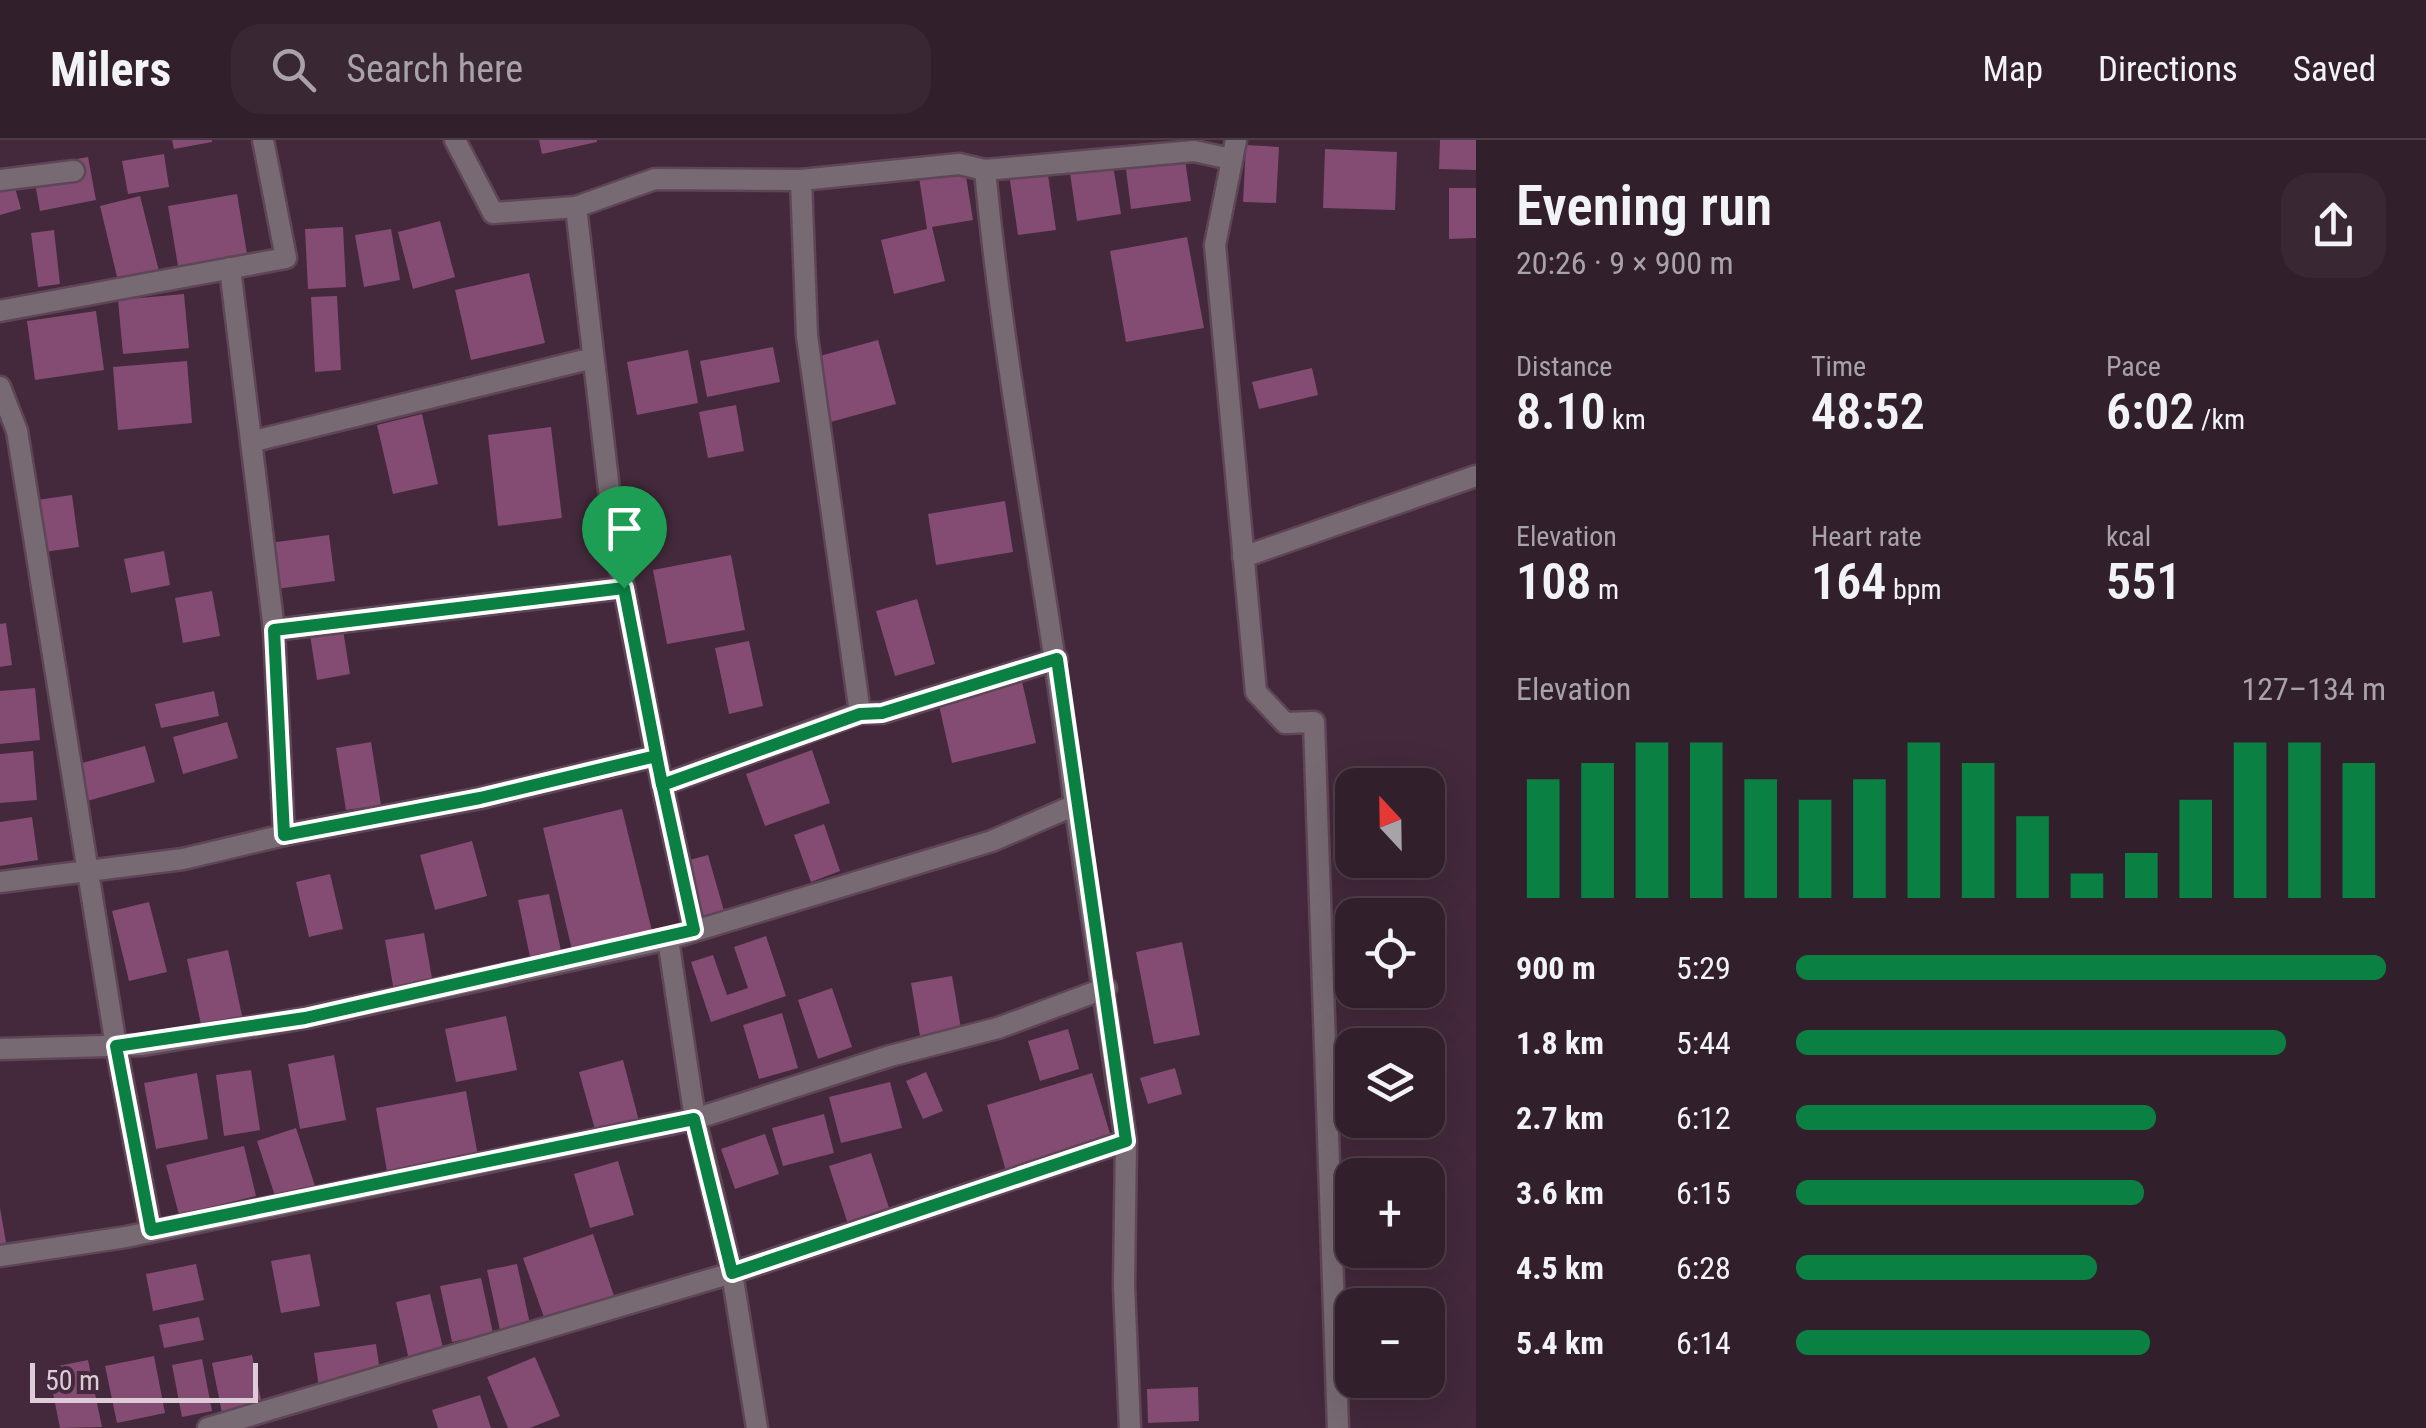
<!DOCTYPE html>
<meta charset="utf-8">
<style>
:root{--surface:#321f2c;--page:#3a2734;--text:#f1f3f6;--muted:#a8a2a9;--line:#4d3d48;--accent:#0b8043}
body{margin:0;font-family:"Roboto Condensed",sans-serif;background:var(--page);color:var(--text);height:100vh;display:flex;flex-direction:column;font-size:38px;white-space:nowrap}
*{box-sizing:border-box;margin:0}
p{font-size:32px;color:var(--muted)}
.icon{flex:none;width:55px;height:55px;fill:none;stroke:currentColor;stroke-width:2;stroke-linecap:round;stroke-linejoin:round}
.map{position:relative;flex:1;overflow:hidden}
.drawer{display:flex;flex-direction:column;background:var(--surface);width:950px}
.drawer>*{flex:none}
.needle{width:65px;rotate:338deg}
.fabs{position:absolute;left:1335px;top:628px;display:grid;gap:20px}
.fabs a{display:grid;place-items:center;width:110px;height:110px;border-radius:20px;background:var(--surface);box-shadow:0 10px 40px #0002,0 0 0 2px var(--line);font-size:50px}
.scale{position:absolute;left:30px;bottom:25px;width:228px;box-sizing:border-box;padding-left:10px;border:5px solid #ddccd7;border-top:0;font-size:28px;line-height:35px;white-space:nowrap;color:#ddccd7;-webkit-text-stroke:8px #43293b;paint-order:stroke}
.pin{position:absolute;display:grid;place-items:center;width:85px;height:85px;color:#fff;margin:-102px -42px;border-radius:50% 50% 50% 0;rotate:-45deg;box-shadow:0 0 10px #0007}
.pin .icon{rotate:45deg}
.round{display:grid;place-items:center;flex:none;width:105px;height:105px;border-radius:30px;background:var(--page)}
.overview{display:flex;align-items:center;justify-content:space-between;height:170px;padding:0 40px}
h1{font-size:55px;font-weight:600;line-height:75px}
.figures{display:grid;grid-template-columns:repeat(3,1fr);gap:15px;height:170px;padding:10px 40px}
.figures div{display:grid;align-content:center}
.figures b{font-size:50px;font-weight:600}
.figures small{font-size:28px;font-weight:400}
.figures p{font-size:28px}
.chart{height:280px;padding:20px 40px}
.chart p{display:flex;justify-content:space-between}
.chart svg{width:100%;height:180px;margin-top:10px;stroke:var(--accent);stroke-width:6}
ul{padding:0 40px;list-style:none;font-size:32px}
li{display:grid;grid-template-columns:160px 120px 1fr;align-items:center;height:75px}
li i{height:25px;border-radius:12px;background:var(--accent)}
header{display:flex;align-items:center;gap:60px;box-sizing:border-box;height:140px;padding:0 50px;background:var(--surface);border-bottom:2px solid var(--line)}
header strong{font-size:48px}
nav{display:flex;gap:55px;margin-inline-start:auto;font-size:35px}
.search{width:700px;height:90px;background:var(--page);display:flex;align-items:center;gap:25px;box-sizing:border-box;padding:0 35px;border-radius:30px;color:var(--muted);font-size:38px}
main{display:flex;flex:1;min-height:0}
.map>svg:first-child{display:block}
.building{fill:#844b73}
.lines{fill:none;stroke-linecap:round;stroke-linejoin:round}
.street-casing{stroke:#5f4657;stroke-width:25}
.street{stroke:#786a73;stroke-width:20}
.route-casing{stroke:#fff;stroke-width:20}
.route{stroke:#0b8043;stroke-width:12}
</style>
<header>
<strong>Milers</strong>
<div class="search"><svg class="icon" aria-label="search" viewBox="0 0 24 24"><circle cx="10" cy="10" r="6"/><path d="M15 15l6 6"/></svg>Search here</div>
<nav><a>Map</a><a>Directions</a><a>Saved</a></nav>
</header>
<main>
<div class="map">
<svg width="1476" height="1288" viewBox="0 0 1476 1288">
<rect width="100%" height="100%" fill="#43293b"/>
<g class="building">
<path d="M172,0H212V2L174,9Z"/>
<path d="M539,0H597V2L542,14Z"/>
<path d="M1440,0H1476V30L1439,29Z"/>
<path d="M1246,5L1279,7L1276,63L1243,62Z"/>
<path d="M1183,6L1191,61L1131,69L1124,14Z"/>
<path d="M1325,9L1397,12L1395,70L1323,68Z"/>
<path d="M164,14L169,47L128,54L122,21Z"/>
<path d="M88,17L96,60L40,71L32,27Z"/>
<path d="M1112,19L1121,74L1077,81L1069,26Z"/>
<path d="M964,24L973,80L932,87L945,141L894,154L881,100L927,89L918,31Z"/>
<path d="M1047,28L1056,90L1018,95L1009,34Z"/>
<path d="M10,30L21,69L0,75V33Z"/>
<path d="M1449,48H1476V98L1449,99Z"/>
<path d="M237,54L248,120L179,132L168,66Z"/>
<path d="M140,56L160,135L119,145L100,66Z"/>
<path d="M440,81L455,137L413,149L398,92Z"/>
<path d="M343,87L346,147L308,149L305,89Z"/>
<path d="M391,89L400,140L364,147L355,95Z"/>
<path d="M54,90L60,144L38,147L31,93Z"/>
<path d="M1187,97L1204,188L1126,202L1110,111Z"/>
<path d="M529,133L545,203L471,220L455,150Z"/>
<path d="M184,154L189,208L123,214L118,160Z"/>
<path d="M337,156L341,230L315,232L311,157Z"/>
<path d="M96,171L104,230L35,240L27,181Z"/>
<path d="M878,200L896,264L827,283L809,219Z"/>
<path d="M773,207L780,242L707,257L700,221Z"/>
<path d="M688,210L698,263L637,275L627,222Z"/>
<path d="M187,221L192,283L118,290L113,227Z"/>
<path d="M1312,228L1318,255L1259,269L1252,242Z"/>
<path d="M736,265L744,311L708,318L699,272Z"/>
<path d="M422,274L438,344L393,354L377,285Z"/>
<path d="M551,287L562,378L498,386L488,295Z"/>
<path d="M72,355L79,407L37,413L30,361Z"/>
<path d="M1005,361L1013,412L936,425L928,374Z"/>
<path d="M329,395L335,441L269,450L262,404Z"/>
<path d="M164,411L170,445L131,453L124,419Z"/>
<path d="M731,415L745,490L667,504L653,430Z"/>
<path d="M212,451L220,496L183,503L175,458Z"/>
<path d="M917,459L935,524L895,536L876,471Z"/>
<path d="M6,483L12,525L0,527V484Z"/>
<path d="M343,490L350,534L317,540L310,495Z"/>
<path d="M749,501L763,566L729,574L715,508Z"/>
<path d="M1022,541L1036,603L952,623L938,561Z"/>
<path d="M35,548L40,600L0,604V551Z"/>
<path d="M214,551L219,576L161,588L155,564Z"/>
<path d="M227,582L238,618L183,634L173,597Z"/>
<path d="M371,602L381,665L346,670L336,608Z"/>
<path d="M145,606L155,642L80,663L71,626Z"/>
<path d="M812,610L830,663L765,686L746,634Z"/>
<path d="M33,611L37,660L0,663V614Z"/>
<path d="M622,669L653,795L573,814L543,688Z"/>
<path d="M32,677L38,720L0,726V682Z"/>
<path d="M824,684L840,731L811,742L794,695Z"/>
<path d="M472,701L487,756L435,770L420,715Z"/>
<path d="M708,715L724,771L686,781L671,725Z"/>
<path d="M330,734L343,789L309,797L296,742Z"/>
<path d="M549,754L561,811L530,817L518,760Z"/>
<path d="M149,762L167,832L129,841L112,771Z"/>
<path d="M424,793L433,844L394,851L385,800Z"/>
<path d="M766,796L786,856L711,882L691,822L713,815L727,855L748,848L734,807Z"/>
<path d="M1182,802L1200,895L1154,904L1136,812Z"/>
<path d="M228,810L244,885L203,894L187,819Z"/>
<path d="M952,836L962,894L921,902L911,843Z"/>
<path d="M832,848L852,907L818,919L798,860Z"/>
<path d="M782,873L798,928L759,939L743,885Z"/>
<path d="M506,876L517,930L456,942L445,889Z"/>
<path d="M1068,889L1079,929L1040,941L1028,901Z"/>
<path d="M334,915L346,980L300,989L288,924Z"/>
<path d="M623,920L639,981L596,993L579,932Z"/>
<path d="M1175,928L1182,954L1148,964L1140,938Z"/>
<path d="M251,930L260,990L224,996L216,935Z"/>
<path d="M926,932L943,971L923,979L906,941Z"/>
<path d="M197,933L208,999L156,1009L144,943Z"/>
<path d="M1092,933L1114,1007L1008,1038L987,965Z"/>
<path d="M890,942L902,988L841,1003L829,957Z"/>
<path d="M466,951L480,1027L389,1043L376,968Z"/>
<path d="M824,974L834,1013L783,1026L772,988Z"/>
<path d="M296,988L316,1049L277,1062L257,1001Z"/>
<path d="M765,994L779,1034L735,1049L721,1009Z"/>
<path d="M244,1006L256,1056L179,1075L166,1025Z"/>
<path d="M871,1013L890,1071L848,1084L829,1026Z"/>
<path d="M618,1021L634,1075L590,1088L574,1034Z"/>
<path d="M0,1068L8,1114L0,1115Z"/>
<path d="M593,1094L614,1156L545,1180L523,1118Z"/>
<path d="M310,1114L320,1166L281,1173L271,1121Z"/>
<path d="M196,1124L204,1160L153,1171L146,1134Z"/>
<path d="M517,1124L530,1184L500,1190L487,1130Z"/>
<path d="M481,1138L493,1193L452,1202L440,1146Z"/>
<path d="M430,1154L444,1212L409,1220L396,1162Z"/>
<path d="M199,1177L204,1200L164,1208L159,1185Z"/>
<path d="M376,1204L381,1238L319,1248L314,1213Z"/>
<path d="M252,1215L262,1265L222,1273L212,1223Z"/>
<path d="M154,1216L165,1273L117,1283L105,1226Z"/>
<path d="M535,1217L560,1276L530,1288H508L487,1237Z"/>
<path d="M202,1219L212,1271L182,1277L172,1225Z"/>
<path d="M88,1220L102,1287L60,1288L48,1228Z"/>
<path d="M1198,1247L1199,1281L1148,1283L1147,1249Z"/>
<path d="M480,1255L491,1288H438L432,1270Z"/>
</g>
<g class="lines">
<g class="street-casing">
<g id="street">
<path d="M455,0L493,73L576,67L615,401L656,616"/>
<path d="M1236,0L1215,105L1256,552L1285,583L1314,582L1338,1288"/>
<path d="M985,30C1005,243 1049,453 1075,665"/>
<path d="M0,40L74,31"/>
<path d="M801,40L807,196L860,573"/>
<path d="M576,67L655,39L801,40L959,24L985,30L1194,11L1231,19"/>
<path d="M230,128L274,490L284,695"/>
<path d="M0,171L286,118L263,0"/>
<path d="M0,247L17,291L116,906L151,1090"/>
<path d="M254,301L593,218"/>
<path d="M1243,417L1476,336"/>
<path d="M274,490L624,448"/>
<path d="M662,645L860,573H882L1057,519"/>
<path d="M0,742L183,719L284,695L481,658L656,616L694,790"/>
<path d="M0,909L143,905L305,878L668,799"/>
<path d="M1126,1001L732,1133L695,979L668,799L992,701L1075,665L1126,1001L1124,1146L1130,1288"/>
<path d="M0,1116L126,1097L695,979L890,916L998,888L1106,848"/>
<path d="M208,1288L732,1133L757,1288"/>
</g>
</g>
<use href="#street" class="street"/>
</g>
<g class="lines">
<g class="route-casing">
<path id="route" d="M624,448L274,490L284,695L480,658L656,616L694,790L305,878L116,906L151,1090L694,979L732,1133L1126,1001L1057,519L882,573L860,574L662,645L624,448"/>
</g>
<use href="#route" class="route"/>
</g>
</svg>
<div class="fabs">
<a><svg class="needle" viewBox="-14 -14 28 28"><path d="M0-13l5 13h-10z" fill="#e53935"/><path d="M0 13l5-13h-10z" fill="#a8a2a9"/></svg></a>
<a><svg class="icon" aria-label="locate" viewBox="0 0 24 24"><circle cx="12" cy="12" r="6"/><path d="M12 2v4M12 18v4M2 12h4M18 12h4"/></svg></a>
<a><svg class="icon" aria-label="layers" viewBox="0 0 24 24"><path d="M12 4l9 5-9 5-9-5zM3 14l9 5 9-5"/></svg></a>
<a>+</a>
<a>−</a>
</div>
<div class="scale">50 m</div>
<div class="pin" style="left:624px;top:448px;background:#1e9e55"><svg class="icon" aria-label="arrive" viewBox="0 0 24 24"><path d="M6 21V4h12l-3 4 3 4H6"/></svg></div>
</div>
<section class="drawer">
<div class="overview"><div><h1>Evening run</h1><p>20:26 · 9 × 900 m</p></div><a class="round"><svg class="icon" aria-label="share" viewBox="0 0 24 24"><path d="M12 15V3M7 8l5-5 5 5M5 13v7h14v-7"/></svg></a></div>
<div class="figures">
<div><p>Distance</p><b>8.10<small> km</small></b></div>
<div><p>Time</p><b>48:52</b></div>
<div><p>Pace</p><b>6:02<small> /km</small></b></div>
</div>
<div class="figures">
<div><p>Elevation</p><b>108<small> m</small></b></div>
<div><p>Heart rate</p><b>164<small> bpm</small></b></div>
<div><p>kcal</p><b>551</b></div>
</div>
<div class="chart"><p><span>Elevation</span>127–134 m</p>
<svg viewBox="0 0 160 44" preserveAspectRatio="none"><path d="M5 44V15M15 44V11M25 44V6M35 44V6M45 44V15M55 44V20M65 44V15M75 44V6M85 44V11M95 44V24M105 44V38M115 44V33M125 44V20M135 44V6M145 44V6M155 44V11"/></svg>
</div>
<ul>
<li><b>900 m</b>5:29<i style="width:100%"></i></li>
<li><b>1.8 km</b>5:44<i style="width:83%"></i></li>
<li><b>2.7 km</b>6:12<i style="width:61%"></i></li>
<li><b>3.6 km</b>6:15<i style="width:59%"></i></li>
<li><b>4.5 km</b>6:28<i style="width:51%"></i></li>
<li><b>5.4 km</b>6:14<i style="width:60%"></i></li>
</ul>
</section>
</main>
